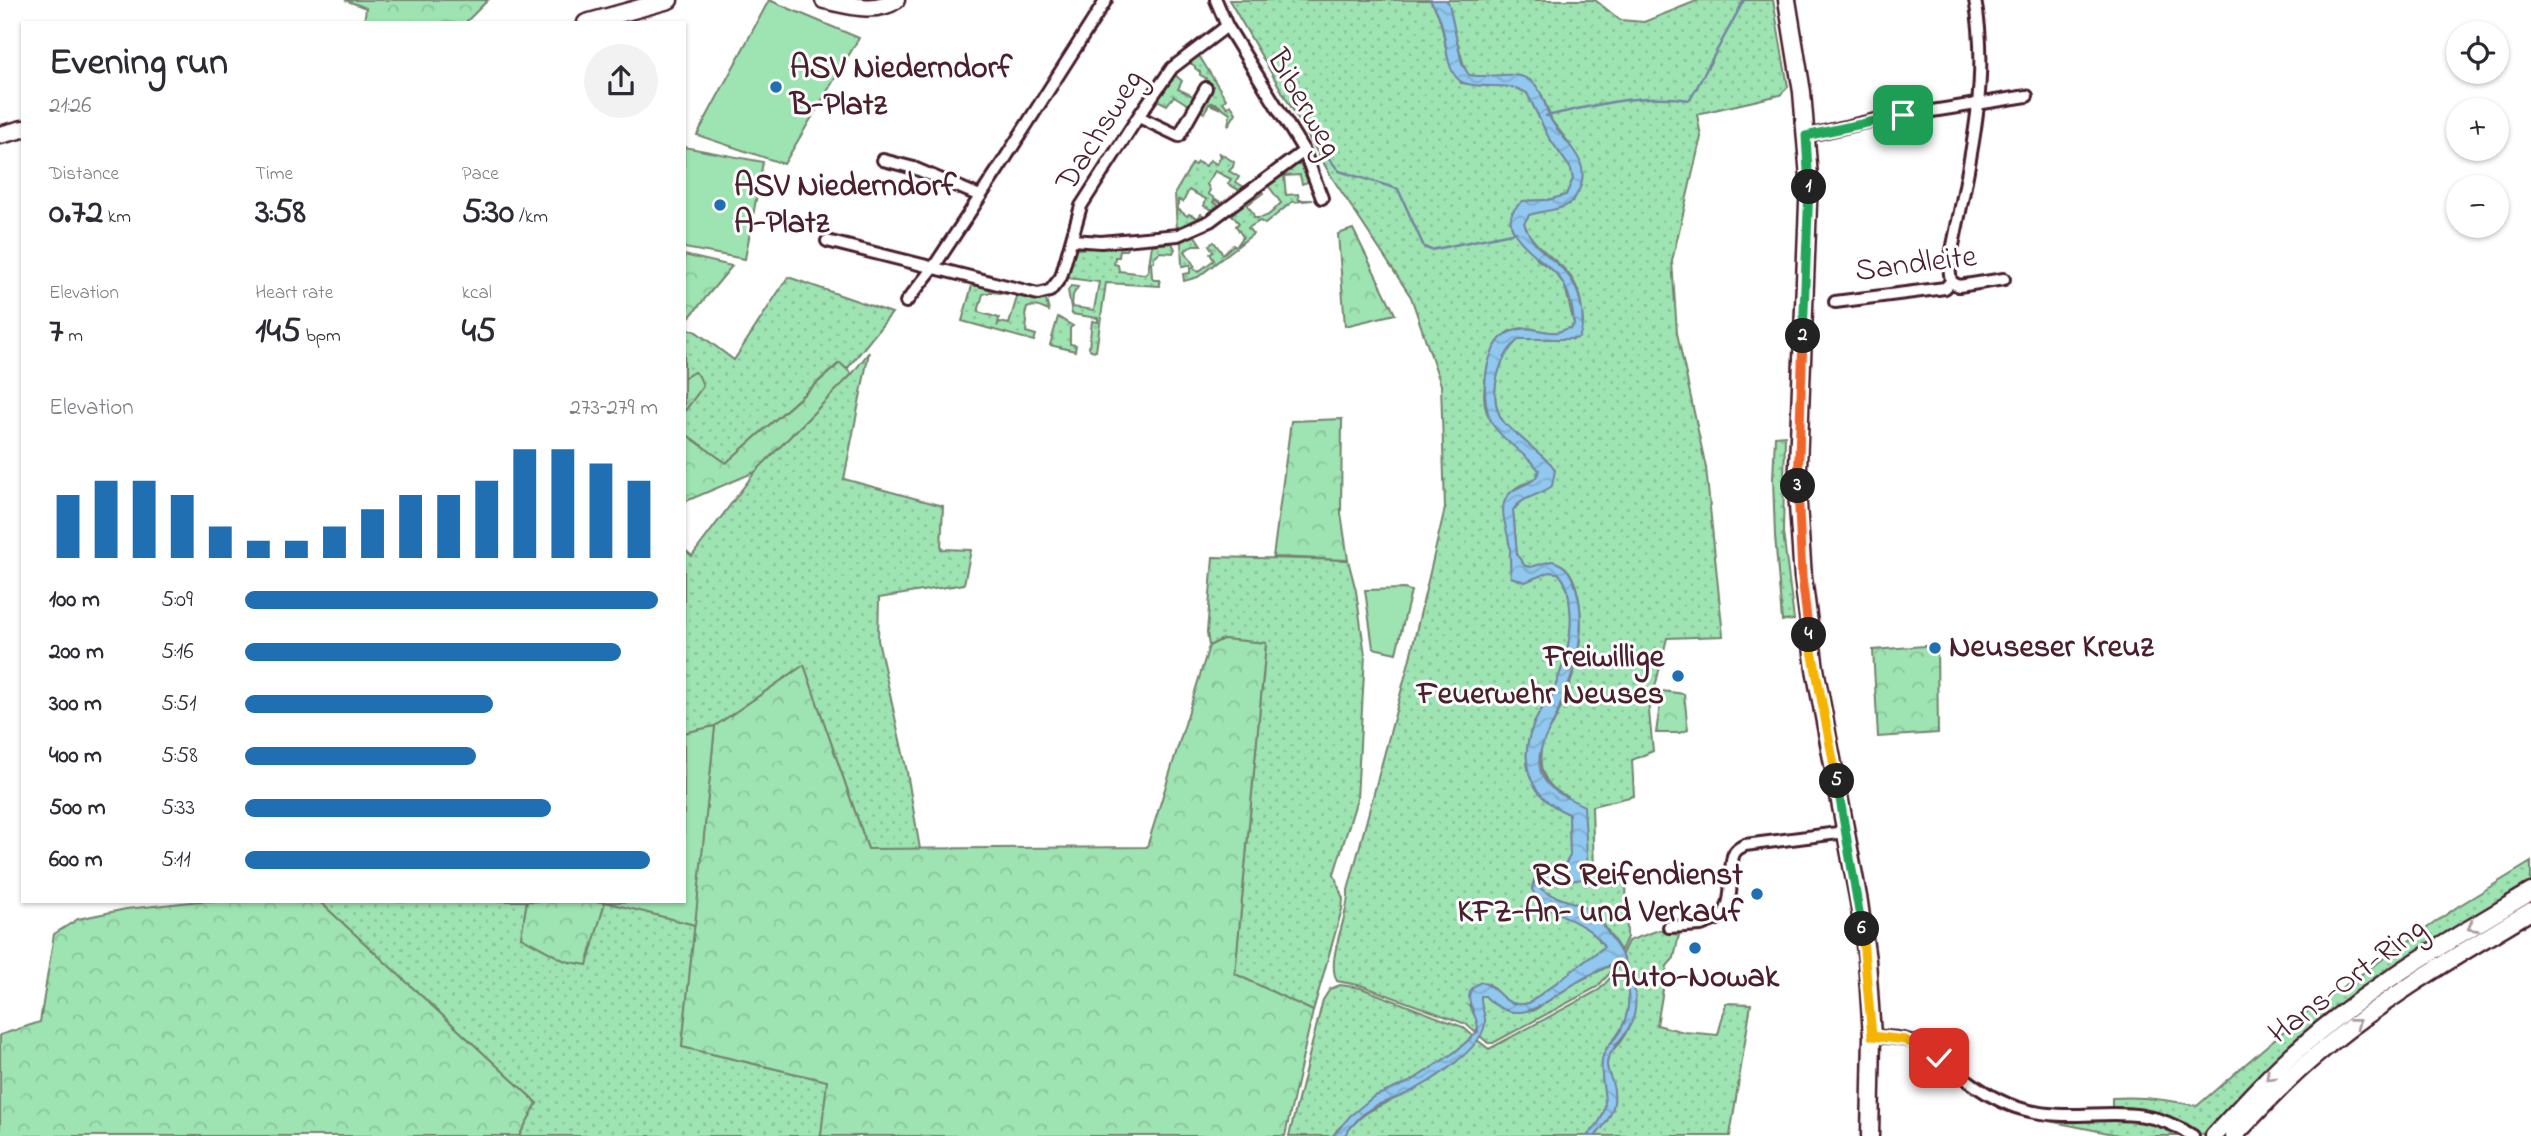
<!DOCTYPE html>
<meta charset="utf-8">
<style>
:root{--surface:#fff;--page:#f2f2f3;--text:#2b2b33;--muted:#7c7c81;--accent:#1f6fb2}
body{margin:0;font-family:"Indie Flower",sans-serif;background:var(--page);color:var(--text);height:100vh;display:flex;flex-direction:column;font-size:26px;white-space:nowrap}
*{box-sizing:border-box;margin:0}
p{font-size:23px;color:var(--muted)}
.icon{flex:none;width:38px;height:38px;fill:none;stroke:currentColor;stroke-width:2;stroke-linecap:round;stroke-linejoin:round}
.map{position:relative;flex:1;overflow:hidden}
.details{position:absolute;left:21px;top:21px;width:665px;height:882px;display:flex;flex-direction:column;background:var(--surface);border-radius:0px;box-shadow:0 2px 5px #0004}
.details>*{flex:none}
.controls{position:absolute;left:2446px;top:21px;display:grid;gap:14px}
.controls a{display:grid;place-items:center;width:63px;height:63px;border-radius:50%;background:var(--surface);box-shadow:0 2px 5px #0004;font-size:35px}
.pin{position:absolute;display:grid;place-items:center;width:60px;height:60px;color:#fff;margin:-30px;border-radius:14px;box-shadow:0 4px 10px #0006}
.km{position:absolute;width:35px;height:35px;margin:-18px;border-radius:50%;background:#222;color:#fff;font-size:19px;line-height:35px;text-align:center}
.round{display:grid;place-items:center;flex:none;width:74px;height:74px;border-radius:37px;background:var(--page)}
.overview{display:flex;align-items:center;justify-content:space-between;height:119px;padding:0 28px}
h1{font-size:38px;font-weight:700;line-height:52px}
.metrics{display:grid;grid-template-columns:repeat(3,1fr);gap:10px;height:119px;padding:7px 28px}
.metrics div{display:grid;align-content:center}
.metrics b{font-size:35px;font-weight:700}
.metrics small{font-size:19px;font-weight:400}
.metrics p{font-size:19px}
.chart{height:196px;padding:14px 28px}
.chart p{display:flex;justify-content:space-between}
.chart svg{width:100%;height:126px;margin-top:7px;stroke:var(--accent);stroke-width:6}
ul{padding:0 28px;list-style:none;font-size:23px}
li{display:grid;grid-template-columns:112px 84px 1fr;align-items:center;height:52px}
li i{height:18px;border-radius:9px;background:var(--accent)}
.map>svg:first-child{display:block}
.grass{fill:url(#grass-dots);stroke:#74826e;stroke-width:2}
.forest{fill:url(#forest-crowns);stroke:#74826e;stroke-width:2}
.garden{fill:#9de4b2;stroke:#74826e;stroke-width:2}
.water{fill:url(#water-waves);stroke:#7484a1;stroke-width:2}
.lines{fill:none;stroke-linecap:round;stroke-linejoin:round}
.stream{stroke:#7484a1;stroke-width:2.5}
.minor-casing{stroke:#4a1f2b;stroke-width:16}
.secondary-casing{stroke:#4a1f2b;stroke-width:21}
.minor{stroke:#fff;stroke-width:10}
.secondary{stroke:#fff;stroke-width:16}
.oneway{stroke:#ae9aa0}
.split-1-casing{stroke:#fff;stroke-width:14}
.split-2-casing{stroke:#fff;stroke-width:14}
.split-3-casing{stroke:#fff;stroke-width:14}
.split-4-casing{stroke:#fff;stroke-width:14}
.split-5-casing{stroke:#fff;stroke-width:14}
.split-6-casing{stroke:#fff;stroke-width:14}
.split-7-casing{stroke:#fff;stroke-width:14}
.split-1{stroke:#22a559;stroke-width:9}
.split-2{stroke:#22a559;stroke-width:9}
.split-3{stroke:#f0652b;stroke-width:9}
.split-4{stroke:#f0652b;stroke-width:9}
.split-5{stroke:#f5b400;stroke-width:9}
.split-6{stroke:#22a559;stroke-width:9}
.split-7{stroke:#f5b400;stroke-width:9}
.poi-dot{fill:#1f6fb2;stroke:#fff;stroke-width:2.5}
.labels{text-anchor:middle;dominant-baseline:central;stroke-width:6;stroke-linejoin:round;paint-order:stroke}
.poi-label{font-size:32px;font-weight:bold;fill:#4a1f2b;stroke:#fff;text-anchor:start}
.street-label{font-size:32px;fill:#4a1f2b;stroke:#fff}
</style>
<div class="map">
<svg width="2531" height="1136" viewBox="0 0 2531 1136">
<defs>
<pattern id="grass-dots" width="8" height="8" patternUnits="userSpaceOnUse" patternTransform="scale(1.75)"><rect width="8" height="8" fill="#9de4b2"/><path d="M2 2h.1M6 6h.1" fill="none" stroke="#89c399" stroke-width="1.8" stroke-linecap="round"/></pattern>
<pattern id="forest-crowns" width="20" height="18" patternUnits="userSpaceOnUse" patternTransform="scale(1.75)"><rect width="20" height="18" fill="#9de4b2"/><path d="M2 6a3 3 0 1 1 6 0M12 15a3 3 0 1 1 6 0" fill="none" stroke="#89c399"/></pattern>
<pattern id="water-waves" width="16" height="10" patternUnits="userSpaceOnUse" patternTransform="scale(1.75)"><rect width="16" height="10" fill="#90c8ef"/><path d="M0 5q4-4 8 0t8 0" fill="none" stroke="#7eabcd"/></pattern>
</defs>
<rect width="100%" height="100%" fill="#fff"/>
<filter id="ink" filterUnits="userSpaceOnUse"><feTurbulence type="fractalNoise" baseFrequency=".0143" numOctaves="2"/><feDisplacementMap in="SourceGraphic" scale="14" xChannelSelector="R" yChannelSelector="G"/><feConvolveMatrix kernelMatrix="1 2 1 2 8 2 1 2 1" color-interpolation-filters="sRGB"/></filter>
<g filter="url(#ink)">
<g class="grass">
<path d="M1229,0H1430C1443,18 1443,37 1448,58C1451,67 1457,75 1461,83L1513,87L1527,93L1548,136L1571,169L1573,179L1566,195L1548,200L1523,201L1512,212L1538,260L1554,271L1565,286L1574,324L1572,328C1565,328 1564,331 1557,332C1541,334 1530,323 1510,331C1488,341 1478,395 1488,415C1501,438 1522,450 1539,470C1537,483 1531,480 1521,485C1515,488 1510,493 1506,498L1504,515L1510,546L1511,577L1525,582L1549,572L1558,573C1567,582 1569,594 1570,607C1574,637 1563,667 1552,695C1549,702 1544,706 1540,712C1516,751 1524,796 1569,814L1570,856L1564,866L1549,867L1534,880L1532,889C1537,895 1542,902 1548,906C1566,919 1593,926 1604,947L1529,1003C1511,1008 1501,997 1489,984L1469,1005L1479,1024L1476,1033L1466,1024L1363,986L1337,981C1325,959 1350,916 1348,890L1409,662L1445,508L1441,385L1411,297L1331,176Z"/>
<path d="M1446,0H1595L1620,20L1644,22L1699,0H1773L1788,87L1780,95L1697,114L1701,137L1672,261L1677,333L1706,468L1723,636L1667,638L1649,712L1653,751L1632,760L1634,796L1592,806L1594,871H1626L1627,937L1621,951C1612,938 1603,920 1590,911C1575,900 1555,900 1540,888L1546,880L1558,882L1588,865L1568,797C1543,787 1536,766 1543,740C1545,734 1551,729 1554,722C1559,713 1563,702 1567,693C1579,660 1586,621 1576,587C1572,574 1567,565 1552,561L1531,567L1525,566L1517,555L1513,510L1524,499L1545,491L1551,464L1504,423C1486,397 1498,358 1519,339H1574L1583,324C1582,312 1582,298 1576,286C1564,259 1534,253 1524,223L1529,215L1572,202L1581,185L1569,143L1552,121L1542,95L1521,76H1476L1469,75L1465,70Z"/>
<path d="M1198,54L1226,99L1223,102L1227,107L1231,105L1236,113L1228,126L1230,113L1215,103H1210L1215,104L1221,109L1209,104L1204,113L1197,108L1206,78L1200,75V72L1195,68V66L1188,62Z"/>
<path d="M1174,74L1182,81L1178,89L1195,97L1187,111L1190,106L1174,96L1167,105L1155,99Z"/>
<path d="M1218,152L1234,162L1233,167L1229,171L1239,177L1236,182L1244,187L1239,190L1228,184L1231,179L1215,171L1207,184L1210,190L1208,194L1222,203L1214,200L1213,202L1219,205L1213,210L1204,206L1206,199L1189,190L1183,202L1178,200V209L1187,216L1189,214L1198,218L1201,214L1205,216L1177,231L1175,193L1192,164L1195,165L1197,162L1206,166L1210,160L1217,164L1221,156Z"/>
<path d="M1292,165H1301L1308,182L1302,184L1300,175L1284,176L1286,195L1298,194L1299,200H1313L1292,202L1265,224L1260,221L1248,228L1253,234L1198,277L1184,281L1183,274L1190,273V265L1182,266L1181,241L1195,236L1201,245H1193L1185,251L1195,267L1193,268L1198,272L1214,260L1210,254L1213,251L1209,245L1214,242L1223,254L1233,245L1236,247L1243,237L1236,226L1239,223L1229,212L1260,189L1263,193L1247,205L1253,213L1254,218C1268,219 1271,213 1281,203L1267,184Z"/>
<path d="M1172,243L1175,249L1173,253L1160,252L1154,257V262H1151L1152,277L1154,280H1160V286L1106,283L1096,351L1091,350L1089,348L1092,321L1098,322V318L1072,314L1068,290L1071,286L1078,287L1073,295L1072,307L1094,310L1099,282L1067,278L1073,254L1077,249L1129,245L1126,250H1120L1119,257H1115L1114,264L1118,265L1119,271L1145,274L1148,271L1152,245Z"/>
<path d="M788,277L892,313L847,369L839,363L726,463L684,433V412L703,386L694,372L684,378V329L695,331L734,360Z"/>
<path d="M973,282L1009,292L1007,294L991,292L983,294L978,312L999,318L998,324L1000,322L1009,324L1018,294L1046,300L1049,311C1041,308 1036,304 1027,308L1025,316L1027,321L1026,332L1036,335L1034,341L962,321Z"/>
<path d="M1058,317L1073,326L1070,328V344L1076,345L1075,351L1050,345Z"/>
<path d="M869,352L844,479L943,506L941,549L971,550L964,584L879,598L878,640L907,772L920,849H868L804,665L715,726L684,733V549L692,556L755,472L852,374Z"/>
<path d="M1785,435L1783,532L1794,620L1782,621L1775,536L1773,479L1775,436Z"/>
<path d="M1213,557L1348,560L1356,591L1365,655L1357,799L1334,874L1343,899L1342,909L1313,1011L1235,974L1266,644L1223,639L1209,646L1207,633Z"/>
<path d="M2531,862V885L2244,1093L2205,1136L2155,1112L2127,1107L2112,1108V1098C2142,1096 2167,1099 2197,1106L2300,1017L2457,907Z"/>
<path d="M319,901H527L521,937L603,901L695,925L682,1047L828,1081L821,1136H519L537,1103Z"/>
<path d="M1659,930H1680L1674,958L1667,966L1657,1025L1684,1032L1718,1035L1726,1003L1751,1004L1730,1136H1595C1607,1123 1612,1104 1612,1086C1612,1079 1607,1072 1607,1065C1607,1055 1614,1049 1620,1042C1641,1014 1636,984 1622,954L1628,941Z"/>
<path d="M1619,964C1633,986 1631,1017 1616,1037C1610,1044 1603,1051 1602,1060C1598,1096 1620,1104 1587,1136H1344C1364,1108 1379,1107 1407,1093C1433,1081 1459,1062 1477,1040L1489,1049L1599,990L1615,973Z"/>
<path d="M1609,966L1612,971L1597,987L1493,1043H1488L1480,1036C1488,1023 1480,1011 1481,996L1485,995L1492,1003L1533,1011L1577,982Z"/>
<path d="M1340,985L1361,988L1463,1027L1473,1036L1455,1052L1410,1082L1373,1097L1337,1130L1333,1136H1289L1323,1000L1330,989Z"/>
<path d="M2117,1118C2141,1120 2161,1125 2183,1136H2123L2049,1121Z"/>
</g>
<g class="forest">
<path d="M345,0H488L465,23H364L366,8Z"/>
<path d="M1353,229L1395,314L1345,326L1338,234Z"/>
<path d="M684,255L732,266L684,324Z"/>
<path d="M840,363L852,374L755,472L684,502V433L726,463Z"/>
<path d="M694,372L699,376L703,386L684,412V378Z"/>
<path d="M1342,419L1341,513L1348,560L1273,557L1291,421Z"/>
<path d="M1223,639L1266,643L1235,974L1313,1011L1285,1136H821L827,1081L682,1047L715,726L804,665L868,849L1147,847L1209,646Z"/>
<path d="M1937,645L1938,733L1878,737L1873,650Z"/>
<path d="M1662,691L1684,694L1688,730L1679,733H1656Z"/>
<path d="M200,901H319L537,1103L519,1136H0V1035L40,1022L54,934L78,919L126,909Z"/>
<path d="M527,901L605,902L587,965L565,961L521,937Z"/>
</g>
<g class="garden">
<path d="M769,0L859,38L784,164L697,135Z"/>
<path d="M684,147L763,162L745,259L684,248Z"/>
<path d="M1404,589L1411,591L1396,653L1373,648L1365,590Z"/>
<path d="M715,726L695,925L605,902L684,901V733Z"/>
</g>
<path class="water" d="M1430,0H1446L1449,4L1462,64L1469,75C1486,79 1513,70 1528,79C1543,87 1544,106 1551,120C1564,143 1593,160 1579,190C1576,197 1572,204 1565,206C1554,211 1540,211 1529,215L1524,223C1538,264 1575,258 1582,311C1583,322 1583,328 1579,338L1574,339H1519C1498,358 1486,397 1504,423L1551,464L1555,470L1552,486C1539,496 1521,497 1513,510L1517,555L1525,566L1531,567L1552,561C1567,565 1571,574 1576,588C1587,625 1577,669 1561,703C1558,710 1557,717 1553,723C1545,738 1537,750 1540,769C1544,790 1567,797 1584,806L1588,871L1583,879L1558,882L1546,880L1540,888C1554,900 1573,900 1589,910C1596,914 1601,923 1606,930C1623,954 1641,985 1634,1015C1630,1034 1610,1046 1607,1062C1606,1069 1610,1076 1612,1082C1619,1103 1609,1122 1595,1136H1587C1618,1107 1599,1095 1602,1061C1603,1049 1613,1042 1619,1033C1632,1012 1632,981 1616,961C1604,969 1590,974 1577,982C1545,1001 1519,1031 1485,996H1481C1480,1006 1486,1014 1485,1023C1483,1049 1428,1084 1406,1094C1396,1099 1385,1101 1375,1106C1362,1113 1352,1125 1344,1136H1333L1350,1116L1373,1097L1410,1082L1455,1052L1478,1032C1480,1013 1455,995 1481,982C1501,987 1502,1010 1529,1003L1604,947C1590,919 1542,915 1532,889C1537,871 1546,867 1564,866L1570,856L1569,814C1524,795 1516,753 1540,712C1543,706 1549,702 1552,695C1563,667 1574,637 1570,607C1569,594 1567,581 1558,573L1549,572L1525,582L1511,577C1510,567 1510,558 1510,548C1509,533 1498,512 1506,498C1515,483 1536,487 1539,470C1525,453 1505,443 1493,425C1479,403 1483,343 1510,332C1530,323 1542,334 1557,332C1564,331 1565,328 1572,328L1574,324C1573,307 1569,290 1559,277C1544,258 1485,228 1523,201L1548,200L1566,195L1573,179L1571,169L1548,136L1527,93C1507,81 1482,90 1464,83C1446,76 1447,45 1443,30C1441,19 1437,9 1430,0Z"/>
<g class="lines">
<g class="stream">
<path d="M1546,116C1593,106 1641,92 1690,100L1744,0"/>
<path d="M1327,156L1339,171L1398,189L1424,247L1431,250L1516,232"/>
</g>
<g class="minor-casing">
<g id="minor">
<path d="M1216,0L1227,26L1304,151L1322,198"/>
<path d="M1139,117L1179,136L1206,88"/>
<path d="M1806,136L1875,120L2027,96"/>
<path d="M883,160L914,168L980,196"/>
<path d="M1072,240L1101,242L1178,235L1210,221L1304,151"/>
<path d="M827,241L1038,294L1050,291L1061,277L1081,206L1140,114L1172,68L1227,26"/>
<path d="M1951,282L1949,266C1965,181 1992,86 1975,0"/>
<path d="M906,302L933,268L999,168L1106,0"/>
<path d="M1835,302L1945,288L1951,282L1959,286L2004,279"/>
<path d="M1669,927L1701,925L1722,917C1735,898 1728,877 1733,856C1735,850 1739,848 1745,845L1846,832"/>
<path d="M1872,1036C1883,1037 1894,1037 1904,1039C1927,1045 1945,1062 1962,1076C1981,1091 2000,1103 2022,1109C2084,1127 2132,1095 2193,1136"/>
</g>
</g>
<g class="secondary-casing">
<g id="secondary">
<path d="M824,0C848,5 875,14 896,0"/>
<path d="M1787,0L1802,92L1809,177L1797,491L1803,577L1815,669L1859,902L1867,960L1872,1036L1870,1136"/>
<path d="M586,23L669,0"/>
<path d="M0,135L23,129"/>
<path d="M2214,1136C2244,1103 2274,1070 2308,1041C2376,982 2454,938 2531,892"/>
<path d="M2234,1136C2260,1109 2285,1081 2314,1057C2380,1000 2456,956 2531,911"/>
</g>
</g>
<use href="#minor" class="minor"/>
<use href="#secondary" class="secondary"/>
</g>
<defs><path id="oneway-chevron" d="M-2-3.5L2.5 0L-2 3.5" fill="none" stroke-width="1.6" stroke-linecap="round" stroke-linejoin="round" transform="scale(1.75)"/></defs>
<g class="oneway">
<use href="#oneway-chevron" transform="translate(2472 927) rotate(150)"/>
<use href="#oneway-chevron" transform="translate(2356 1023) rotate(-38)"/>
<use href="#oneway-chevron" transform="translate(2270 1076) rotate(136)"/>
</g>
</g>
<g class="lines" filter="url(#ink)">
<g class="split-1-casing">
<path id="split-1" d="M1809,187L1806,136L1903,115"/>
</g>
<g class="split-2-casing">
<path id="split-2" d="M1803,336L1809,187"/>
</g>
<g class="split-3-casing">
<path id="split-3" d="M1798,486L1803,336"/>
</g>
<g class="split-4-casing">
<path id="split-4" d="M1798,486L1802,577L1809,635"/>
</g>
<g class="split-5-casing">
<path id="split-5" d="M1809,635L1837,781"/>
</g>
<g class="split-6-casing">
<path id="split-6" d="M1837,781L1862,929"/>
</g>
<g class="split-7-casing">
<path id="split-7" d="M1862,929L1872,1036L1905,1040L1939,1058"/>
</g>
<use href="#split-1" class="split-1"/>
<use href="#split-2" class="split-2"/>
<use href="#split-3" class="split-3"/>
<use href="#split-4" class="split-4"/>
<use href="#split-5" class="split-5"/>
<use href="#split-6" class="split-6"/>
<use href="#split-7" class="split-7"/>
</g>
<g class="poi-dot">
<circle cx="776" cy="87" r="7"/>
<circle cx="720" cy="205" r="7"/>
<circle cx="1935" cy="648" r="7"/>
<circle cx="1678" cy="676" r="7"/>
<circle cx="1757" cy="894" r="7"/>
<circle cx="1695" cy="948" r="7"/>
</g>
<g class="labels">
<g class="poi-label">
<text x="790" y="69">ASV Niederndorf<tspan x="790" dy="37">B-Platz</tspan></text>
<text x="734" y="187">ASV Niederndorf<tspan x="734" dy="37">A-Platz</tspan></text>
<text x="1949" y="648">Neuseser Kreuz</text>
<text x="1664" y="658" text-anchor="end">Freiwillige<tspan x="1664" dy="37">Feuerwehr Neuses</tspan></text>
<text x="1743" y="876" text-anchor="end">RS Reifendienst<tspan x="1743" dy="37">KFZ-An- und Verkauf</tspan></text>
<text x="1695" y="978" text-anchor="middle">Auto-Nowak</text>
</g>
<g class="street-label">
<text transform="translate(1303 104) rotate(60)">Biberweg</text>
<text transform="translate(1101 131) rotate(-58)">Dachsweg</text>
<text transform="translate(1916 265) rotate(-7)">Sandleite</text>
<text transform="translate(2348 982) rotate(-37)">Hans-Ort-Ring</text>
</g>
</g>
</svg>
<div class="controls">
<a><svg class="icon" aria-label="locate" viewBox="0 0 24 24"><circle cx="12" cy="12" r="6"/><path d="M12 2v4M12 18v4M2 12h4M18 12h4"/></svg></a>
<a>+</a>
<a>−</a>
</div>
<div class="pin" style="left:1903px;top:115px;background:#1e9e55"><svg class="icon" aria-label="arrive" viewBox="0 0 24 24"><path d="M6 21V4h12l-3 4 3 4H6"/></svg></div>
<div class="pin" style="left:1939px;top:1058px;background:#d93025"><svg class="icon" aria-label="check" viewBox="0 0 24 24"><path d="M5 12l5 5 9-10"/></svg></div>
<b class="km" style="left:1809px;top:187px">1</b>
<b class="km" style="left:1803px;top:336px">2</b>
<b class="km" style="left:1798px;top:486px">3</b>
<b class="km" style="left:1809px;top:635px">4</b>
<b class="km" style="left:1837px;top:781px">5</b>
<b class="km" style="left:1862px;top:929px">6</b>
<section class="details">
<div class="overview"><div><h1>Evening run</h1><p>21:26</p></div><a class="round"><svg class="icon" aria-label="share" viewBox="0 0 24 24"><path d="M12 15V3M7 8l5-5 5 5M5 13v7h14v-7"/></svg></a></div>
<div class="metrics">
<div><p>Distance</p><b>0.72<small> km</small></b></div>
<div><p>Time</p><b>3:58</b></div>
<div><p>Pace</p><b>5:30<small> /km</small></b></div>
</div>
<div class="metrics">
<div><p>Elevation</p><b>7<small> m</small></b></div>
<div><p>Heart rate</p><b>145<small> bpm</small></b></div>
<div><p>kcal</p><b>45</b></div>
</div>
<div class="chart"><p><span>Elevation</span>273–279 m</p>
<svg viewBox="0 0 160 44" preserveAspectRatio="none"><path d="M5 44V22M15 44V17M25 44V17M35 44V22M45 44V33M55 44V38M65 44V38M75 44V33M85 44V27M95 44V22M105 44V22M115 44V17M125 44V6M135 44V6M145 44V11M155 44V17"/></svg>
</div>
<ul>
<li><b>100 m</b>5:09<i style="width:100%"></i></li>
<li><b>200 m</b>5:16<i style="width:91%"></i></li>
<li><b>300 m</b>5:51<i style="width:60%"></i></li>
<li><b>400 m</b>5:58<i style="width:56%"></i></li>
<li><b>500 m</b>5:33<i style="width:74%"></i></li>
<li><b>600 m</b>5:11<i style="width:98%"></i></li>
</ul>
</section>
</div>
